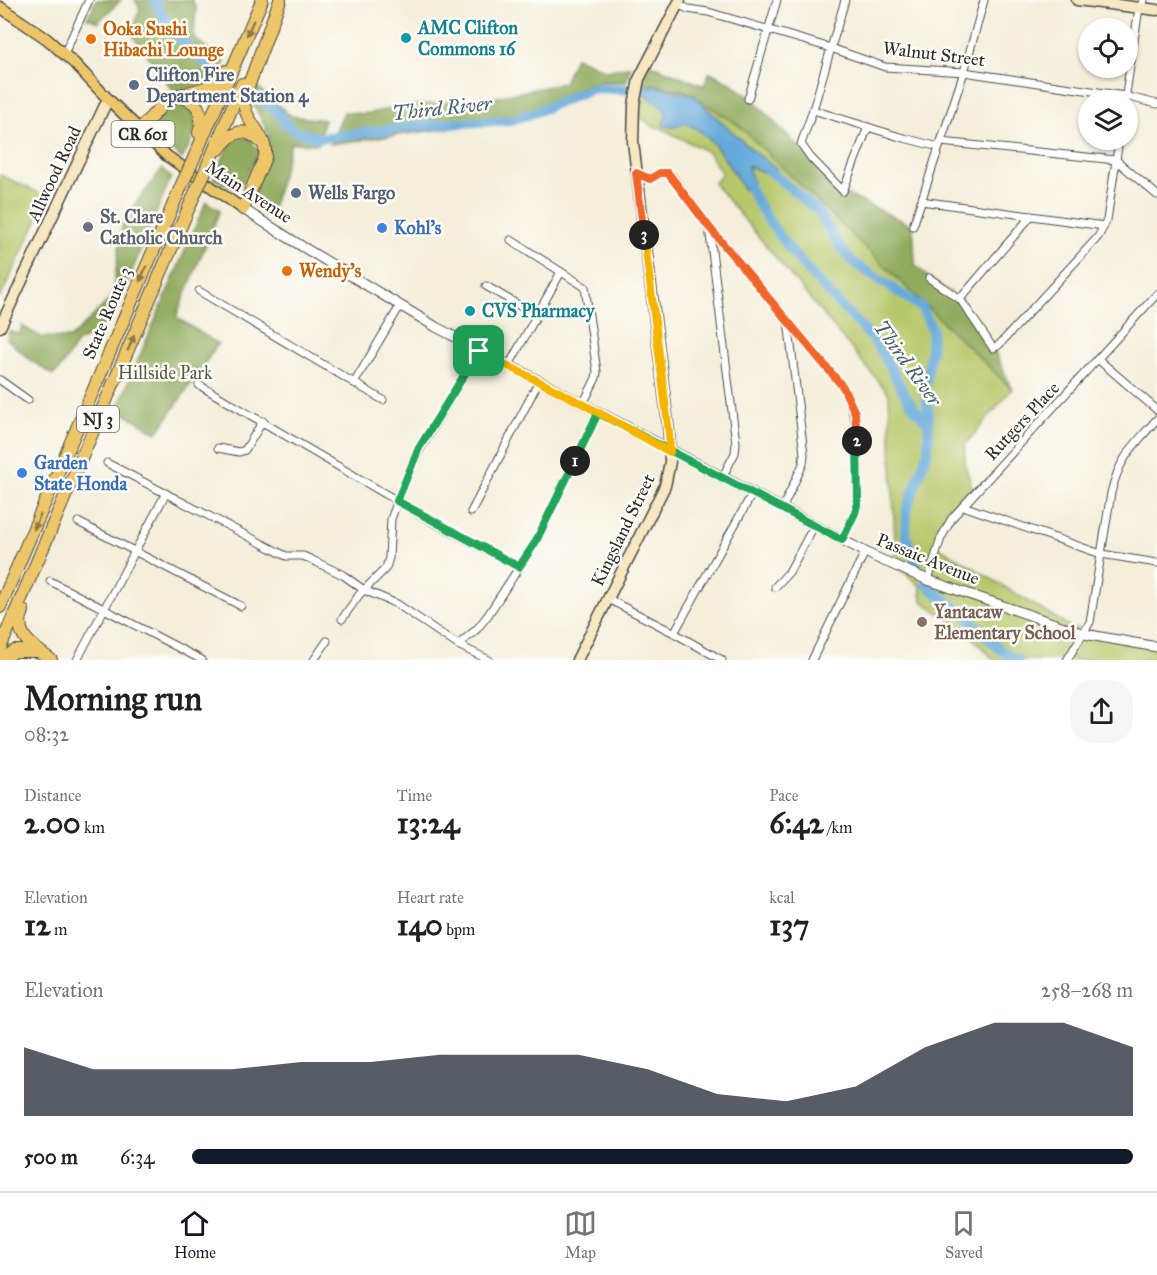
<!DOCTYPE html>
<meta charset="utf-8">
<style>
:root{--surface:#fff;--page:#f6f6f6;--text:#202124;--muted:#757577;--line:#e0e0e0;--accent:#111827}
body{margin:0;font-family:"IM FELL Great Primer",serif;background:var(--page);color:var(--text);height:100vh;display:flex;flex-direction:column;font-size:22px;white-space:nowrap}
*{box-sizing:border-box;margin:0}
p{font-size:20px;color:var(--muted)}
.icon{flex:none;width:33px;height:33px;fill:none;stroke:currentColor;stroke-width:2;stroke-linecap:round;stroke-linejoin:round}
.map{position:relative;height:660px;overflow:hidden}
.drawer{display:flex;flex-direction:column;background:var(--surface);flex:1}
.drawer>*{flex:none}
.tools{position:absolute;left:1078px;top:18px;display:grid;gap:12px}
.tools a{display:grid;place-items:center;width:60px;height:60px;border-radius:50%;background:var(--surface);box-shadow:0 2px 4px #0004;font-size:30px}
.pin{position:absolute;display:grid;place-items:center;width:51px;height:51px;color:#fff;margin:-26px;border-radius:12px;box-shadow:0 3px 9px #0006}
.km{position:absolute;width:30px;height:30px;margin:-15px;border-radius:50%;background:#222;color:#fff;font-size:16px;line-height:30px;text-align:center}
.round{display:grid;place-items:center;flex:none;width:63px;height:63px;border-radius:24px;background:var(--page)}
.headline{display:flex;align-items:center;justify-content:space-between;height:102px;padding:0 24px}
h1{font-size:33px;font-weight:700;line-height:45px}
.stats{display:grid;grid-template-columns:repeat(3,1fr);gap:9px;height:102px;padding:6px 24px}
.stats div{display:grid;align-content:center}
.stats b{font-size:30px;font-weight:700}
.stats small{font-size:16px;font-weight:400}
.stats p{font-size:16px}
.chart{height:168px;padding:12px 24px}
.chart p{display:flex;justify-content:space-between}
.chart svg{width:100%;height:108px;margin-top:6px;fill:var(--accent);opacity:.7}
ul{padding:0 24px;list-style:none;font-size:20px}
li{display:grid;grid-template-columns:96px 72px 1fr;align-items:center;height:45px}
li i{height:15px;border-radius:8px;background:var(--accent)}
.menu{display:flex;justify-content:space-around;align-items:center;height:84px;border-top:2px solid var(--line);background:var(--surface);font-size:16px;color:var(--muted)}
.menu a{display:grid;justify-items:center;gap:3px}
.menu .selected{color:var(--accent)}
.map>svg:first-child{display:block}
.green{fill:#b7c86b;stroke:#717a4b;stroke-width:1.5}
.forest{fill:#91ac5f;stroke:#5e6c45;stroke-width:1.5}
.water{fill:#66aadb;stroke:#486a83;stroke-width:1.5}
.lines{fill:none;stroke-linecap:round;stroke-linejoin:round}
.river{stroke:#66aadb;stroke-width:10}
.minor-casing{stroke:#494845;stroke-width:9}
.tertiary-casing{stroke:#494845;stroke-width:11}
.secondary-casing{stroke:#494845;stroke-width:13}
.primary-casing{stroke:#494845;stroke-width:13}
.trunk-casing{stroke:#494845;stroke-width:14}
.minor{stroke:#fff;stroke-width:7}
.tertiary{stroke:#fff;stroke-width:9}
.secondary{stroke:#f7e8c3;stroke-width:10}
.primary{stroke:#ecc669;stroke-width:10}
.trunk{stroke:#ecc669;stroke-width:12}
.trunk-bridge-casing{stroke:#494845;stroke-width:14;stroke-linecap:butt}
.trunk-bridge{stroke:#ecc669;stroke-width:12}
.oneway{fill:#8c784a}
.split-1-casing{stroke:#fff;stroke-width:12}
.split-2-casing{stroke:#fff;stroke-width:12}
.split-3-casing{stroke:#fff;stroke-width:12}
.split-4-casing{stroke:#fff;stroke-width:12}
.split-1{stroke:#22a559;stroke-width:8}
.split-2{stroke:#22a559;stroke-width:8}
.split-3{stroke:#f0652b;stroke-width:8}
.split-4{stroke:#f5b400;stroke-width:8}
.culture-dot{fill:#0f9aa8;stroke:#fdfcf7;stroke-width:2}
.food-dot{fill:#e8710a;stroke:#fdfcf7;stroke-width:2}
.service-dot{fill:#5c6f8a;stroke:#fdfcf7;stroke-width:2}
.worship-dot{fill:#6b7280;stroke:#fdfcf7;stroke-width:2}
.shop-dot{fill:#3f7fe0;stroke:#fdfcf7;stroke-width:2}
.education-dot{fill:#8d6e63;stroke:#fdfcf7;stroke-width:2}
.labels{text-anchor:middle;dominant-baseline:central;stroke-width:5;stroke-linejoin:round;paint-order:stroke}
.shield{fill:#fdfcf7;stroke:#6a6a68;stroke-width:1.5}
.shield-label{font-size:16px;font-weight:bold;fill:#2b2b2b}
.culture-label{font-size:18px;font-weight:bold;fill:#0d838f;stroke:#fdfcf7;text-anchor:start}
.food-label{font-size:18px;font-weight:bold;fill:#c56008;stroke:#fdfcf7;text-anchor:start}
.street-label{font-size:18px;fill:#2b2b2b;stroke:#fdfcf7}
.service-label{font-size:18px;font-weight:bold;fill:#4e5e75;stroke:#fdfcf7;text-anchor:start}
.worship-label{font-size:18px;font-weight:bold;fill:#5b616d;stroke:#fdfcf7;text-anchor:start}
.shop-label{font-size:18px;font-weight:bold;fill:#366cbe;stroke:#fdfcf7;text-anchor:start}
.park-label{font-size:18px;fill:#555a3e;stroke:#fdfcf7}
.education-label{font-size:18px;font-weight:bold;fill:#785e54;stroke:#fdfcf7;text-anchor:start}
.water-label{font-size:20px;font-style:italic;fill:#435e71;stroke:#fdfcf7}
</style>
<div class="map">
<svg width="1157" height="660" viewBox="0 0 1157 660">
<rect width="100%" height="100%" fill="#fdfcf7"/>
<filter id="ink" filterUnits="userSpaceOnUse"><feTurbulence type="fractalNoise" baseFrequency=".0167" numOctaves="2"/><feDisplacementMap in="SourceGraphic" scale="12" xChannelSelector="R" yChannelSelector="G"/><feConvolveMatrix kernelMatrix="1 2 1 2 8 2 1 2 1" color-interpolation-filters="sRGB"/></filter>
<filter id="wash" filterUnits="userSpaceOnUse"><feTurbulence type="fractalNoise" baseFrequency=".008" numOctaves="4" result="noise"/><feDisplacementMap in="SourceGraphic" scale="24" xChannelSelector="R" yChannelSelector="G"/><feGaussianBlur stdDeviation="1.35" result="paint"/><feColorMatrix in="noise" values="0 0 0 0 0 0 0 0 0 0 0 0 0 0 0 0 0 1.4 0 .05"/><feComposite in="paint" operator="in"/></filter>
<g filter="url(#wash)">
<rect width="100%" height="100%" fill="#f4eeda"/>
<g class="green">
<path d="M647,63L704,86L710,72L732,84L751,98L843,193L913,226L915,265L993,348L1012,389L965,445V465L972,487L949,510L934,544L1072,628L1157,642V660H994L968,633L922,601L920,586L896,566L889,394L714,183L722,174L708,152L659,127H653L645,120L634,114L636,93L642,94Z"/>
<path d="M0,175L48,197L0,298Z"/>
</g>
<g class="forest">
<path d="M96,0H121L98,22L87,18Z"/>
<path d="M135,0H192L196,9L194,38L225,62L212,81L174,92L131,33L140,9Z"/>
<path d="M575,57L607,71L631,66L626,82H595L510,120L330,144L344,112L363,114L406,106L492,98L564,83Z"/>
<path d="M646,63L704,86L710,72L732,84L751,98L843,193L913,226L915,265L929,278L960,299L993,348L1012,389L737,124L685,91L653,84L644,87L637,84Z"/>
<path d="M256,86L291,116L324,120L318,144L291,143L270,216L268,210L253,196L267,156L269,135L254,105Z"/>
<path d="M179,105L191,109C201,126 191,143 182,159L152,129L164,108Z"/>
<path d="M249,138L259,152L242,184L233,188L213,179L232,139Z"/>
<path d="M162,169L171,177L117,307L98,331L77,343L59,370L53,375L29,359L7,339L9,331L19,335L22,326L41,337L71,338L112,297L123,220Z"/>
<path d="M206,202L220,210L176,317L218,344L157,433L117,409Z"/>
</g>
<path class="water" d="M652,86C663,87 687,95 693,94L701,103L751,149L777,170L765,173L748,166L753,183L744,190C729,166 713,133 685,123L673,127L664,126L663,123L667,114L664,109L643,93L645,88Z"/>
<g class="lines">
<g class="river">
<path d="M155,0C166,29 192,52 216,71"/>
<path d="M253,94L280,114L284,122L295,131L319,138L429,125L510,120L531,114L593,88L644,90"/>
<path d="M760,163L818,211L840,247L854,263L921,307L932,329L931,349L925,390L929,416L928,451L907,509L906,535L917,567"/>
<path d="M744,174C761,220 802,265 835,300C847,313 861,325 873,340C894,367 901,400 928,422"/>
<path d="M926,584C938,596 954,605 967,617C984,633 996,650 1018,660"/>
</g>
</g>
</g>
<g filter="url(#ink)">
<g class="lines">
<g class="minor-casing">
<g id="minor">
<path d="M845,0L813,110L801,144L811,158L843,191L868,127"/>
<path d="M678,4L688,9L708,12L831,48L885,67L964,72L1125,96L1157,104"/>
<path d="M64,54L89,0"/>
<path d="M748,99L777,0"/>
<path d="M1125,100L1139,8L1144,0"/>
<path d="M813,110L900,137L939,147"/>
<path d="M941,142L1116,160L1157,195"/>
<path d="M636,173L649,179C658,176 663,169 671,175L709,227L843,387C862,422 857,462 858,501L855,513L842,540"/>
<path d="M921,201L1104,226"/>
<path d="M913,226L964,72L984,0"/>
<path d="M709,227L736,443L735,453L722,478"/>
<path d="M511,240L585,287L597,372L596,378L583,404"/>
<path d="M929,278L960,299L993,348L999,345L1098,237L1107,220L1119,140"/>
<path d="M486,286L537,316"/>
<path d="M199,291L383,400"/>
<path d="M960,299L1031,216"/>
<path d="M1099,360L1157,410"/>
<path d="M509,365L561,272"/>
<path d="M0,380L28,400"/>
<path d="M354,383L400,306"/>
<path d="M199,385L435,523L519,567"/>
<path d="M218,448L239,452L245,450L263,421"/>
<path d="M107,463L286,556H303L310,559L343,575L364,590L397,604L458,645L489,660"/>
<path d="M963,506L1101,554L1157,563"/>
<path d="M782,509L803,464L804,454L788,321"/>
<path d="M471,512L539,381"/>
<path d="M78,522L241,606"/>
<path d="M928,580L941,538L952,518L1157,294"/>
<path d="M50,581L202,660"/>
<path d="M775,587L789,572L814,526"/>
<path d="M608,599L674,633L722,660"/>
<path d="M342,619L359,595L386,568L389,558L391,519L412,463L479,351"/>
<path d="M674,633L752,494"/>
<path d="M458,645L477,629L488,615L535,543L598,413"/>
<path d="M77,660L166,493"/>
<path d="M314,660L327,641"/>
<path d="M812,660L865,552"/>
<path d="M1067,660L1090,622L1111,493C1120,456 1133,447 1157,419"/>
</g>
</g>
<g class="tertiary-casing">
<path id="tertiary" d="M243,209L303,247L436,327L875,557L928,580L1084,634L1157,647"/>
</g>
<g class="secondary-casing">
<g id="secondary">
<path d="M1077,0L1157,10"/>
<path d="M0,327L108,99"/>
<path d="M577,660L665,486L670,462L669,433L633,142L634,105L639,79L680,0"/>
</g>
</g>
<g class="primary-casing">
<path id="primary" d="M0,7L47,39L74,63L108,99L167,156L243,209"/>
</g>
<g class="trunk-casing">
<g id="trunk">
<path d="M177,96C198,99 205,113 199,133"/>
<path d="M139,130L168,99L211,86L226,71"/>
<path d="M219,149C230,133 244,125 260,141"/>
<path d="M191,165L262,0"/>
<path d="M204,174L242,84"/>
<path d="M243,209L265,157C268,133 242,122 244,98L280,0"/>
<path d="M0,607L183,182"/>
<path d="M23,611C12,635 34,647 51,660"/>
<path d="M0,648L196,191"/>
<path d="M1,660L15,651H38"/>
</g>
</g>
<use href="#minor" class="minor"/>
<use href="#tertiary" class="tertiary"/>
<use href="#secondary" class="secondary"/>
<use href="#primary" class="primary"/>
<use href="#trunk" class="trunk"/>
<g class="trunk-bridge-casing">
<g id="trunk-bridge">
<path d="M183,182L191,165"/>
<path d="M196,191L204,174"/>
</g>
</g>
<use href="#trunk-bridge" class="trunk-bridge"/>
</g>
<defs><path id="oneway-solid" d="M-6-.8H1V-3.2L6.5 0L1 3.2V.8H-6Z" transform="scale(1.5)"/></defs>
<g class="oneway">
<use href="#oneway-solid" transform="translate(250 28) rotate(114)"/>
<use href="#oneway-solid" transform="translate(143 274) rotate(113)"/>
<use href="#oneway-solid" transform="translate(131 343) rotate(-67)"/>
<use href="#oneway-solid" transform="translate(37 522) rotate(113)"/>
</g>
</g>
<g class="lines" filter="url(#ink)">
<g class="split-1-casing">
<path id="split-1" d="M479,351L419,448L397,501L519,567L535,543L575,461"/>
</g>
<g class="split-2-casing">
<path id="split-2" d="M575,461L598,413L842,540L855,513L858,501L857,441"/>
</g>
<g class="split-3-casing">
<path id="split-3" d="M644,235L636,173L650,179L660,173H668L709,227L843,387L855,413L857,441"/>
</g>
<g class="split-4-casing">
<path id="split-4" d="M479,351L583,404L670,452L669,433L644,235"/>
</g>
<use href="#split-1" class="split-1"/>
<use href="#split-2" class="split-2"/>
<use href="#split-3" class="split-3"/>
<use href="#split-4" class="split-4"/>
</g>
<g class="culture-dot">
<circle cx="406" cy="38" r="6"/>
<circle cx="470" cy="311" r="6"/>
</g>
<g class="food-dot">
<circle cx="91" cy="39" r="6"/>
<circle cx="287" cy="271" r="6"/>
</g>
<g class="service-dot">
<circle cx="134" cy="85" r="6"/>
<circle cx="296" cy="193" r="6"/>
</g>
<circle class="worship-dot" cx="88" cy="227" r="6"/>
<g class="shop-dot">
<circle cx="382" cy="228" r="6"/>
<circle cx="22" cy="473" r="6"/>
</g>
<circle class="education-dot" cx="922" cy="622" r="6"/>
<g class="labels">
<g class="shield">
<rect x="111.5" y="121" width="63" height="26" rx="4.5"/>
<rect x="77" y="406" width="42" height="26" rx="4.5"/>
</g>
<g class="shield-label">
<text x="143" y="134">CR 601</text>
<text x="98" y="419">NJ 3</text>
</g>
<g class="culture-label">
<text x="418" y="28">AMC Clifton<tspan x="418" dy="21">Commons 16</tspan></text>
<text x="482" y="311">CVS Pharmacy</text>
</g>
<g class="food-label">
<text x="103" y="29">Ooka Sushi<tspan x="103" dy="21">Hibachi Lounge</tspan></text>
<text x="299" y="271">Wendy's</text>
</g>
<g class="street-label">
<text transform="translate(934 54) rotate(7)">Walnut Street</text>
<text transform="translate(54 174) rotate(-65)">Allwood Road</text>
<text transform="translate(249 192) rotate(33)">Main Avenue</text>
<text transform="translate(107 313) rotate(-67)">State Route 3</text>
<text transform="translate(1022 421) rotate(-47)">Rutgers Place</text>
<text transform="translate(623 530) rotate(-64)">Kingsland Street</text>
<text transform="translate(928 559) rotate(22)">Passaic Avenue</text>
</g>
<g class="service-label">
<text x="146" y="75">Clifton Fire<tspan x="146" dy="21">Department Station 4</tspan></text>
<text x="308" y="193">Wells Fargo</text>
</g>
<g class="worship-label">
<text x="100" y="217">St. Clare<tspan x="100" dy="21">Catholic Church</tspan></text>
</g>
<g class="shop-label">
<text x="394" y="228">Kohl's</text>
<text x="34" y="463">Garden<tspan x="34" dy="21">State Honda</tspan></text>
</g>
<g class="park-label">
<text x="165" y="373">Hillside Park</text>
</g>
<g class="education-label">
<text x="934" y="612">Yantacaw<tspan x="934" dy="21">Elementary School</tspan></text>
</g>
<g class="water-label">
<text transform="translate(442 108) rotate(-6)">Third River</text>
<text transform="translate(908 363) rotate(54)">Third River</text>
</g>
</g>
</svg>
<div class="tools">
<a><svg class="icon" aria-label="locate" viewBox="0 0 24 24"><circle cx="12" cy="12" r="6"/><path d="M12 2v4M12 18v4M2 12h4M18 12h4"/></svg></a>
<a><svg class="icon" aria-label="layers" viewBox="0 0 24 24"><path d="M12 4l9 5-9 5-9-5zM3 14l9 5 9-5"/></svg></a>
</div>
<div class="pin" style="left:479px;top:351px;background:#1e9e55"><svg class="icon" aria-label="arrive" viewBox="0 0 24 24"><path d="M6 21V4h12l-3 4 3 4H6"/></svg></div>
<b class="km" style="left:575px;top:461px">1</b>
<b class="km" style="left:857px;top:441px">2</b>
<b class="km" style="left:644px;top:235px">3</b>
</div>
<section class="drawer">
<div class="headline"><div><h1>Morning run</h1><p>08:32</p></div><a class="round"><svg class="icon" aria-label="share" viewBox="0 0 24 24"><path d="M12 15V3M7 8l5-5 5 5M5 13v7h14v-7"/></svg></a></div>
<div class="stats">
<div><p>Distance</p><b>2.00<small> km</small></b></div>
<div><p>Time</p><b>13:24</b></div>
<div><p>Pace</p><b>6:42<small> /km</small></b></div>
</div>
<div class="stats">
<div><p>Elevation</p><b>12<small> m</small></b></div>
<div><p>Heart rate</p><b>140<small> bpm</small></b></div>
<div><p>kcal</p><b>137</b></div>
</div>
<div class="chart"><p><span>Elevation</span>258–268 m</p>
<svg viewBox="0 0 160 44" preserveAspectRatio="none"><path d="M0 44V16L10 25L20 25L30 25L40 22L50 22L60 19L70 19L80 19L90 25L100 35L110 38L120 32L130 16L140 6L150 6L160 16V44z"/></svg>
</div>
<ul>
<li><b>500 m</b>6:34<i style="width:100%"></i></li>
</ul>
</section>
<nav class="menu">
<a class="selected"><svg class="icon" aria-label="home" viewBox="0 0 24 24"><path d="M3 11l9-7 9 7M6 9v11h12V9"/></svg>Home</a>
<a><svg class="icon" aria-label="map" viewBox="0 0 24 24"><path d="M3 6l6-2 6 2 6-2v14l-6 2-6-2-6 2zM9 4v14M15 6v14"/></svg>Map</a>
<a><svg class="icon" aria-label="saved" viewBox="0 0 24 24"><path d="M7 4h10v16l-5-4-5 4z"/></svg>Saved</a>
</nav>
